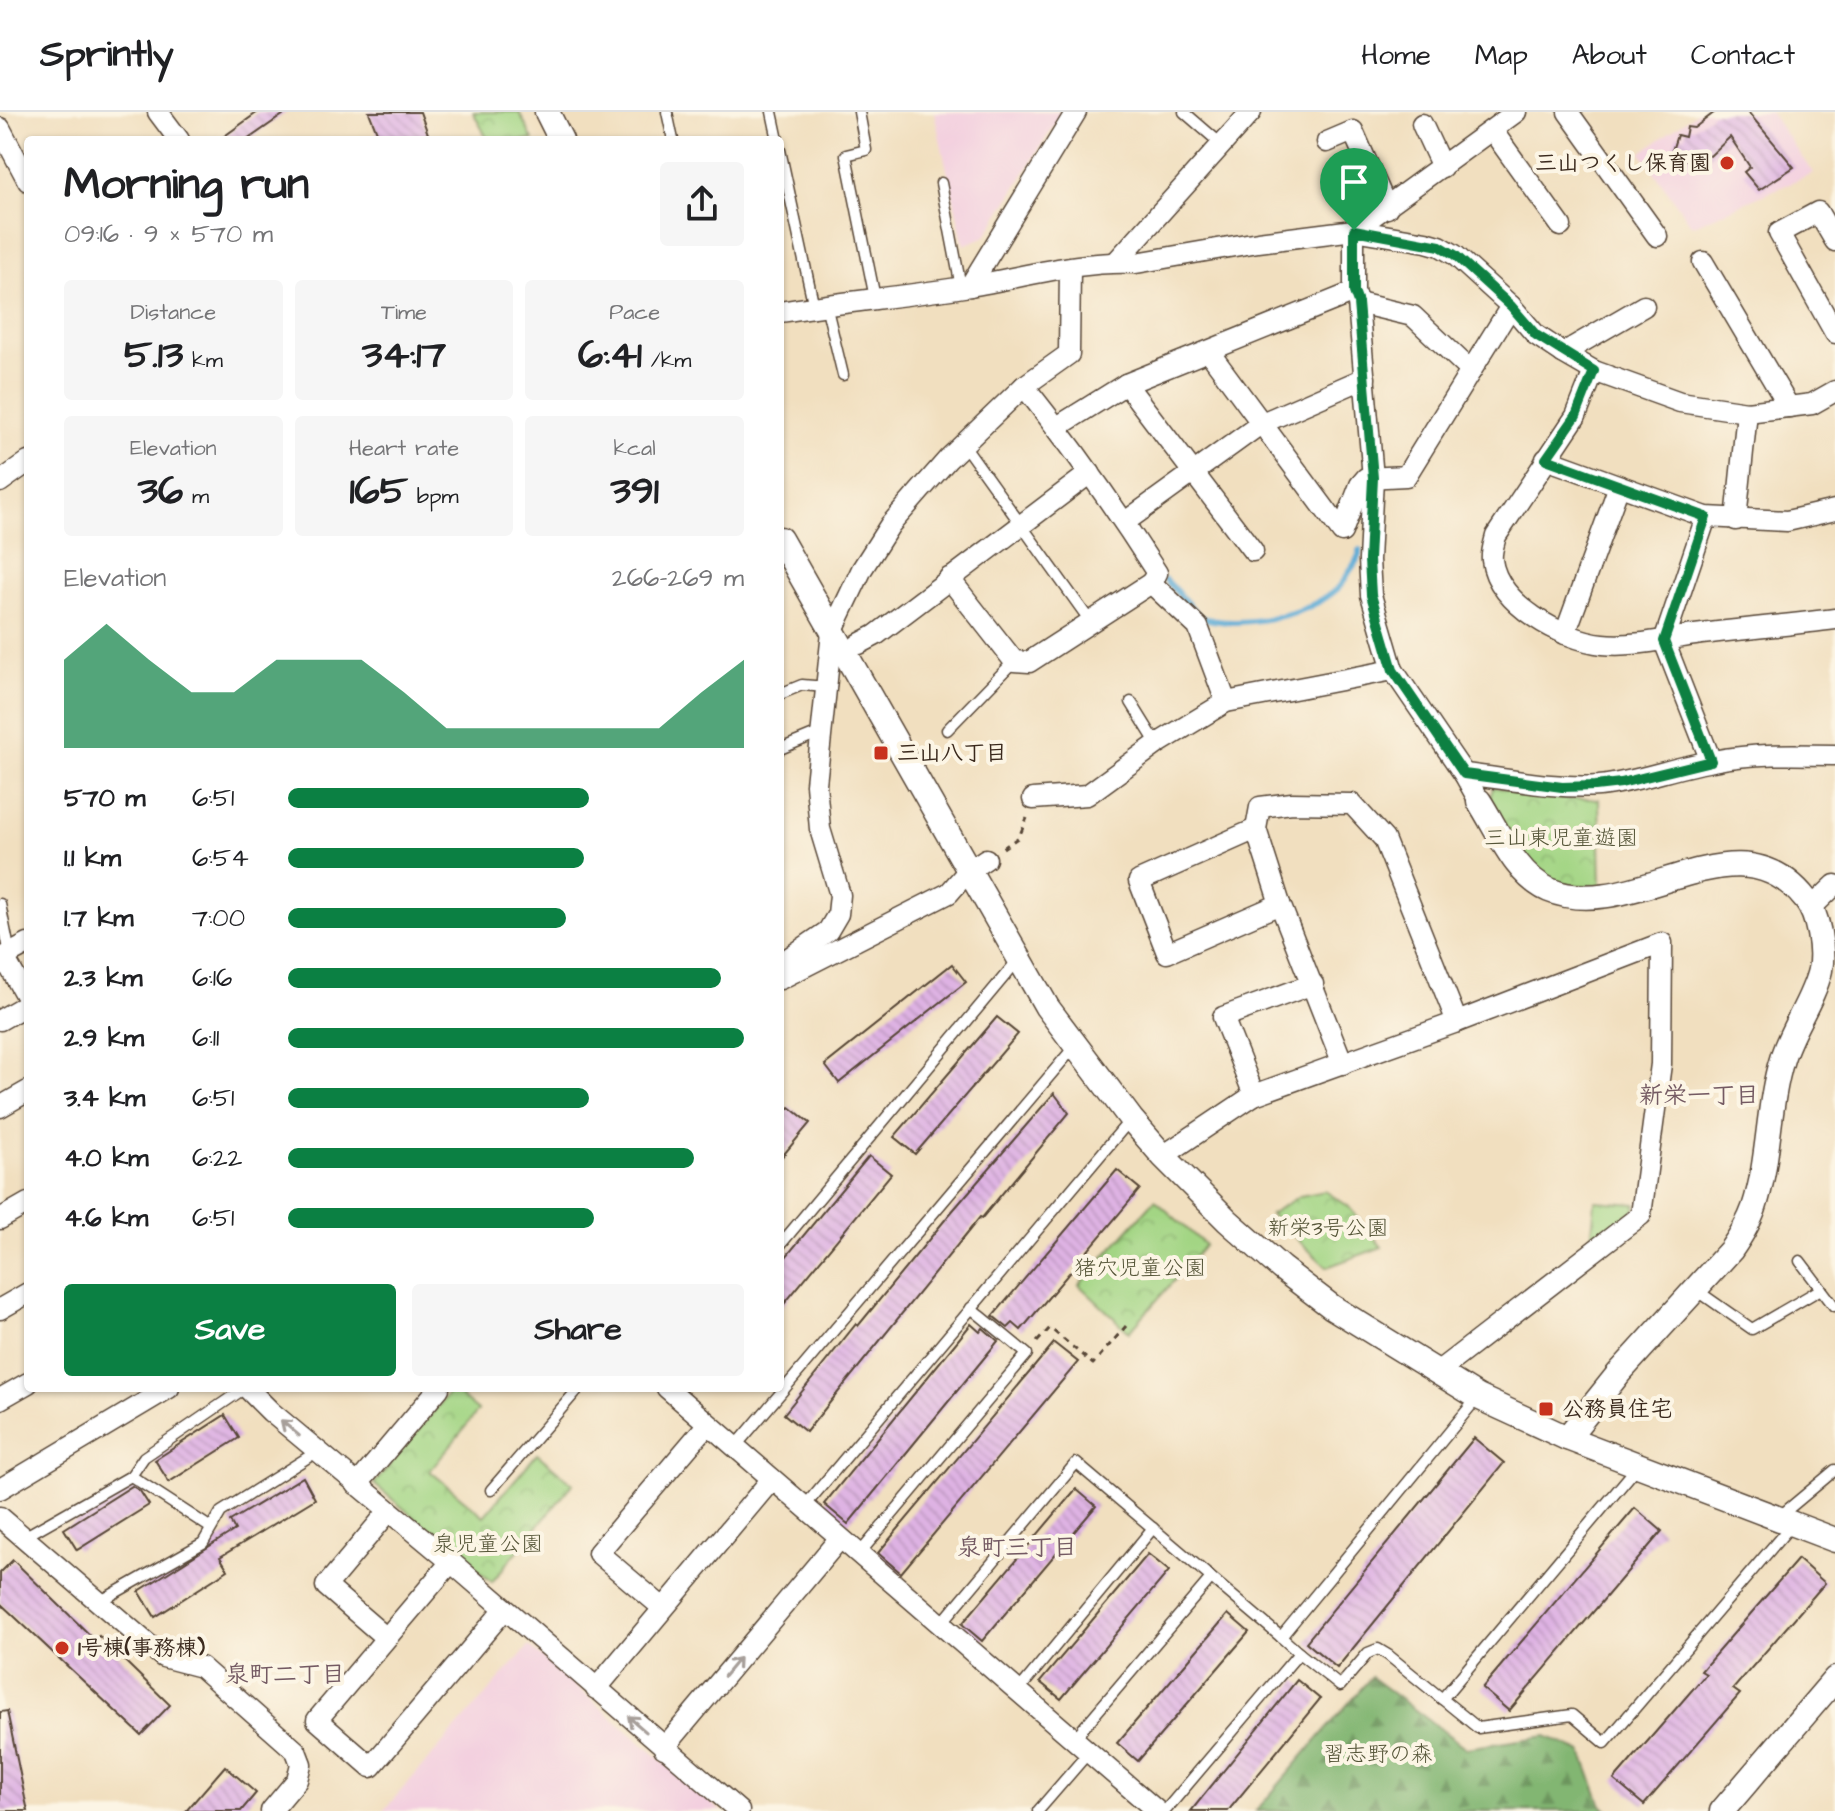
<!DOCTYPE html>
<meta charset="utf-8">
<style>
:root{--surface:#fff;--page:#f6f6f6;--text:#202124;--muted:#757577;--line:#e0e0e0;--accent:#0b8043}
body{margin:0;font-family:"Architects Daughter","Klee One",sans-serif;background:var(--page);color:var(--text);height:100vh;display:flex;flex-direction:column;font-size:30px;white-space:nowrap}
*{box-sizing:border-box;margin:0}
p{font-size:26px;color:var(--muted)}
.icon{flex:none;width:44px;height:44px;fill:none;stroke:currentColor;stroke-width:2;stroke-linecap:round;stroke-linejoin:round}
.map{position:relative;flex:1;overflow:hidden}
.details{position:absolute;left:24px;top:24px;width:760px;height:1256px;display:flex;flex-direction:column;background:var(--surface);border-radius:8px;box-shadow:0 2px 6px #0004}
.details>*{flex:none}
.pin{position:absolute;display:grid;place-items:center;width:68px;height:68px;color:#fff;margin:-82px -34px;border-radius:50% 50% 50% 0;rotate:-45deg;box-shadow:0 0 8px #0007}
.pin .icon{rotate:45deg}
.round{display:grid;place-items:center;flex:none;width:84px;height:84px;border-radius:8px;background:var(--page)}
.head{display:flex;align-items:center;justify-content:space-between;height:136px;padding:0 40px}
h1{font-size:44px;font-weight:700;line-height:60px}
.stats{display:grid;grid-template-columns:repeat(3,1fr);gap:12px;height:136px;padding:8px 40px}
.stats div{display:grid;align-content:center;border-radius:8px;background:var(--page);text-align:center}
.stats b{font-size:40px;font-weight:700}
.stats small{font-size:22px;font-weight:400}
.stats p{font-size:22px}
.chart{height:224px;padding:16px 40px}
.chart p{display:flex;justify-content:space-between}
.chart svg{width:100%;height:144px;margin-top:8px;fill:var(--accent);opacity:.7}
.button{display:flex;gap:16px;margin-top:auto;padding:16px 40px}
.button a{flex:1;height:92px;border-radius:8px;background:var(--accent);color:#fff;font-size:32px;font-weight:700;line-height:92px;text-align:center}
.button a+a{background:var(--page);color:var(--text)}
ul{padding:0 40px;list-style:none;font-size:26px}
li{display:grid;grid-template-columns:128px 96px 1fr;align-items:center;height:60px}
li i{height:20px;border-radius:10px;background:var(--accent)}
header{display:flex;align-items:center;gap:48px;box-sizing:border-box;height:112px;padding:0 40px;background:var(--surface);border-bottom:2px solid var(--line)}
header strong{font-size:38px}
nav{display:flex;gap:44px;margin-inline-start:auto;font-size:28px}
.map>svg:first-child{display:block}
.built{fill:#f3cfdf}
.forest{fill:url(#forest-firs);stroke:#5e7048;stroke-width:2}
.park{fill:url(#park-crowns);stroke:#6f8051;stroke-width:2}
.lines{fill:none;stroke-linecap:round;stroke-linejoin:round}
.stream{stroke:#5cabd6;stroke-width:6}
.building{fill:url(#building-back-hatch)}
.service-casing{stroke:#564536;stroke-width:13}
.minor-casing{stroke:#564536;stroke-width:23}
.tertiary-casing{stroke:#564536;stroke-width:27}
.path{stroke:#564536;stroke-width:3;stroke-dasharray:6 6;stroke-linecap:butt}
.service{stroke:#fff;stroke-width:10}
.minor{stroke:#fff;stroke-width:20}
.tertiary{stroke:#fff;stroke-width:24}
.oneway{stroke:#a79f9a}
.route-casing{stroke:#fff;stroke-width:16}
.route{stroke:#0b8043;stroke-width:10}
.poi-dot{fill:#c8321e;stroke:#fcf5e5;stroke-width:3}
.labels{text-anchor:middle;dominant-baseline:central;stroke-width:8;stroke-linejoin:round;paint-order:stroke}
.poi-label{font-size:22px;font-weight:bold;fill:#3b2a1e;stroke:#fcf5e5;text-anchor:start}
.park-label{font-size:22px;fill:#555538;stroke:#fcf5e5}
.neighbourhood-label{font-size:24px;font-weight:bold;fill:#745a63;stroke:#fcf5e5}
</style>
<header>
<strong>Sprintly</strong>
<nav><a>Home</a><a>Map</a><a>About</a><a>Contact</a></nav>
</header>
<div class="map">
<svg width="1835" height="1699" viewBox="0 0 1835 1699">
<defs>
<pattern id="forest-firs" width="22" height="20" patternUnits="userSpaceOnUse" patternTransform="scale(2)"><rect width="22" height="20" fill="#82b672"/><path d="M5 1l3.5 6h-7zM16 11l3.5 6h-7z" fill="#6c945d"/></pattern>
<pattern id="park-crowns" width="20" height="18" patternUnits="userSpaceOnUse" patternTransform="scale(2)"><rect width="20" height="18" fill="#a3d584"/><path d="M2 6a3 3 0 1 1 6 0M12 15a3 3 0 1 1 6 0" fill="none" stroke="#8db772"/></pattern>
<pattern id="building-back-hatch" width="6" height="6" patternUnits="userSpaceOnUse" patternTransform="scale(2)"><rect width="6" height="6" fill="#deb2e3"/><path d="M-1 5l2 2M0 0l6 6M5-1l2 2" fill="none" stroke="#bf99c2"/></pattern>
</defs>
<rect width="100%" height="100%" fill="#fcf5e5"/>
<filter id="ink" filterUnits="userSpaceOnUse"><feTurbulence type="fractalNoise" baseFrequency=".0125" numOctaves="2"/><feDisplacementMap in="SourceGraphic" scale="16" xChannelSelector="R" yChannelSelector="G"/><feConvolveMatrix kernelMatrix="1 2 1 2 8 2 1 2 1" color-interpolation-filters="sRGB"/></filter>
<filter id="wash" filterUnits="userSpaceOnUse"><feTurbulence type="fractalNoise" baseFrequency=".006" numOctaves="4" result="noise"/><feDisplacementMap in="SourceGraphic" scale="32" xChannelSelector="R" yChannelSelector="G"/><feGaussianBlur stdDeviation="1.8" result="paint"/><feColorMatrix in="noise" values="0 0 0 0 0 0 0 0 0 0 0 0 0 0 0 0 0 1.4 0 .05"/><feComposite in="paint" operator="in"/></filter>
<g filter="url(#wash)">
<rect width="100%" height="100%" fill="#f1dfbf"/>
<g class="built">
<path d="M934,0H1062L986,124L964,133Z"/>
<path d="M1697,0H1770L1813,61L1692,114L1641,41Z"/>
<path d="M529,1534L717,1696L722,1699H383Z"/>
</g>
<path class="forest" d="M1371,1565L1466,1636L1546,1624L1582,1640L1602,1693L1608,1699H1256Z"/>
<g class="park">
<path d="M473,0H519L533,28H488Z"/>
<path d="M1493,675L1561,687H1599L1601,774L1564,773L1531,754L1489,690Z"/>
<path d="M1325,1079L1348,1094L1382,1135L1327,1155L1270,1102L1300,1084Z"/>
<path d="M1155,1088L1205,1133L1129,1220L1079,1173Z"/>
<path d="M1595,1089L1636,1092L1635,1098L1591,1130Z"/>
<path d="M452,1277L478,1299L430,1359L484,1404L537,1342L573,1372L492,1470L374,1372Z"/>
</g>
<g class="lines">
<path class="stream" d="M1166,468L1200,505C1238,518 1309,504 1338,476C1343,472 1346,466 1349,460C1354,453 1359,447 1360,438"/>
</g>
<g id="blocks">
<g class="building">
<path d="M258,0H287L247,28H219Z"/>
<path d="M369,0H420L428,22L412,28H380Z"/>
<path d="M1715,0H1748L1794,55L1759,78L1744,60L1750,55L1730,25L1710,44L1703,42L1697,50L1670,45L1677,23L1685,25L1687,15L1694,16Z"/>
<path d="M952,852L966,870L839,971L825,953Z"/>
<path d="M997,905L1018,922L915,1042L894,1025Z"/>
<path d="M1054,981L1069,1001L982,1106L980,1105L806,1320L784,1302L856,1212L858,1214L949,1103Z"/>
<path d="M790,995L810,1011L780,1047V1006Z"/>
<path d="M869,1044L891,1062L780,1197V1152Z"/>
<path d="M1117,1058L1140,1077L1021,1218L1013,1211L1008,1216L993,1204Z"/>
<path d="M971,1212L980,1220L983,1216L998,1229L848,1412L824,1392Z"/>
<path d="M1054,1231L1078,1250L901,1461L878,1441Z"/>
<path d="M225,1303L239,1326L169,1370L155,1348Z"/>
<path d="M1474,1326L1504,1351L1337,1556L1306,1530Z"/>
<path d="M303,1365L315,1387L220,1445L228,1458L155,1505L139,1479L235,1418L230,1409Z"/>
<path d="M132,1374L140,1379L149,1393L77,1438L64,1417Z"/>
<path d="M1076,1377L1096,1394L982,1529L962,1512Z"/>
<path d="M1635,1396L1662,1419L1509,1599L1482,1576Z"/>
<path d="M1148,1442L1169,1459L1061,1587L1040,1570Z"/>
<path d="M1798,1447L1825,1471L1733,1577L1740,1582L1644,1693L1614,1668L1706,1562L1701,1559Z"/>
<path d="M13,1448L95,1528L99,1524L170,1593L141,1623L0,1491V1461Z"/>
<path d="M1228,1502L1249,1520L1138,1649L1117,1631Z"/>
<path d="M1297,1568L1320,1587L1228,1699H1191Z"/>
<path d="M7,1599L25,1686L28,1699H0V1600Z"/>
<path d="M225,1654L256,1681L241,1699H186Z"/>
</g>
</g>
</g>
<g filter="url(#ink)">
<use href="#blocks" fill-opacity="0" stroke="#564536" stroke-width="2"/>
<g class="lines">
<g class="service-casing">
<g id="service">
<path d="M667,0L673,28"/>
<path d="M772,0L778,28"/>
<path d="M859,0L866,38L846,43L875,186"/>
<path d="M1184,0L1221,32"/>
<path d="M780,38L814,195"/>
<path d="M941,71L961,175"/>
<path d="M826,193L843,263"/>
<path d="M964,333L1090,509"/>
<path d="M780,582L802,573L826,575"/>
<path d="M1131,590L1157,632"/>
<path d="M947,618L1014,549"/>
<path d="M780,637L821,620"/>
<path d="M0,792L10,842"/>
<path d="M780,1133L1018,848"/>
<path d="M1800,1149L1834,1194"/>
<path d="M1695,1177L1752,1217L1821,1177"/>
<path d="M735,1335L1075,934"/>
<path d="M131,1364L211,1416"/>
<path d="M491,1378L579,1276"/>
<path d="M804,1395L1130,1008"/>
<path d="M1780,1404L1835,1358"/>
<path d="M24,1425L131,1364L144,1345L245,1276"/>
<path d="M859,1442L1027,1242L971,1196"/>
<path d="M99,1490L203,1431L221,1400L318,1339"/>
<path d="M941,1512L1076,1351L1281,1525L1478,1285"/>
<path d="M1299,1541L1340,1574L1368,1541L1378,1537L1388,1543L1478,1616L1572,1603L1605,1631L1793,1411"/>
<path d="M1018,1579L1153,1416"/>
<path d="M1442,1587L1638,1354"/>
<path d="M1074,1627L1211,1466"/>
<path d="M1038,1699L1089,1640"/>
<path d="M1165,1699L1299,1541L1281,1525"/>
</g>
</g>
<g class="minor-casing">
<g id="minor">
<path d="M158,0L179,28"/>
<path d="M1568,0L1657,124"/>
<path d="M1422,12L1442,55"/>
<path d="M0,16L28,69"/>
<path d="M1492,18L1561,114"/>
<path d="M1327,30L1353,19L1387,96"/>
<path d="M1835,129L1818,100L1779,121L1835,221"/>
<path d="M1116,150L1251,0"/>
<path d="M1703,150L1789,295"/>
<path d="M970,174L1076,0"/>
<path d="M1358,191L1413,204L1471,259"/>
<path d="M780,200C843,190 907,184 970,174C1025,165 1080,148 1136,151L1258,130L1354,118L1426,130L1440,134L1455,143L1511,194L1536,223L1563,241L1594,259L1680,290L1747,300L1812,292L1835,279"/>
<path d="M1209,240L1342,420L1360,373L1366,366L1406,364L1511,194"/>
<path d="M1563,241L1644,194"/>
<path d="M1594,259L1576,304L1496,424C1494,432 1491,440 1492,448C1497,492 1563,528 1603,532C1633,535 1665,527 1695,523C1741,517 1788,513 1835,507"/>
<path d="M1126,272L1253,439"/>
<path d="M1024,274C1072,334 1116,397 1157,461L1151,471"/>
<path d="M1057,315L1126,272L1354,180"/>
<path d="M1546,347L1706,405L1787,409L1835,398"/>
<path d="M0,370L28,350"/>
<path d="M1706,405L1664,529L1711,649"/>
<path d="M1736,408L1747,300"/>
<path d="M1125,410L1262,311L1365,266"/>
<path d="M949,466L1014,549L1029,550L1151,471L1198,515L1226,590"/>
<path d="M1565,522L1619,374"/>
<path d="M859,532L876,523L1090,361"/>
<path d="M1464,662C1509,667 1554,677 1599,674C1638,670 1674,655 1713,649C1753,641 1794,642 1835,643"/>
<path d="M1033,687L1087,683L1157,632L1226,590L1393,558"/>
<path d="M1479,689L1464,662L1393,558L1371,483L1369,448L1373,366L1358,191L1354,180V118L1516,0"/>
<path d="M1256,717L1139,769L1167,841L1280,792"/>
<path d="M1812,795L1835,773"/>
<path d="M4,845L28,888"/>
<path d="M0,847L28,832"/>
<path d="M780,852L828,819L838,802L840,783L820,717L816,672L832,520L862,457L890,413L948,347L1024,274L1069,242L1070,156"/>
<path d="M780,867L949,781L968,759L986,747"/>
<path d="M0,908L28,892"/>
<path d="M1343,952L1280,792L1256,717L1260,695L1292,691L1352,692L1384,727L1457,910"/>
<path d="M1254,983L1223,905L1313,872"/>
<path d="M0,995L28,979"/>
<path d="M1163,1044L1254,983L1457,910L1662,831L1661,952L1641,1103L1436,1261"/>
<path d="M0,1107L28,1091"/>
<path d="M0,1197L28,1181"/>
<path d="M247,1276L271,1300L451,1450L739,1699"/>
<path d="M667,1276L1157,1699"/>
<path d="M0,1287L28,1271"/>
<path d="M357,1373L439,1276"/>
<path d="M0,1377L169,1276"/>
<path d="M0,1405L163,1545L201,1555L296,1639L301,1652L297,1668L271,1699"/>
<path d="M451,1450L317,1608L371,1655L504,1498"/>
<path d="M663,1496L598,1441L707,1313"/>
<path d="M385,1525L326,1474L389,1399"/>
<path d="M596,1577L772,1367"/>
<path d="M664,1636L840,1426"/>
</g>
</g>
<g class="tertiary-casing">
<g id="tertiary">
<path d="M547,0L561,28"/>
<path d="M780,427L1047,895L1131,1007L1163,1044L1228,1109L1281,1156L1332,1195L1478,1285L1567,1326L1835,1428"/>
<path d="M1479,689C1498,718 1515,763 1549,778C1633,813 1737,699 1806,788C1818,803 1824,838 1820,858C1813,889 1791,916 1782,947C1767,995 1770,1048 1754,1096C1749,1111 1740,1125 1731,1138L1619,1261L1567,1326"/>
<path d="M1722,1699L1835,1567"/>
</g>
</g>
<g class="path">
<path d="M1003,736L1019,725L1027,706"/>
<path d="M1037,1230L1050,1216L1093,1252L1126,1214"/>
</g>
<use href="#service" class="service"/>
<use href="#minor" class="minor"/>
<use href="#tertiary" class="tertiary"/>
</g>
<defs><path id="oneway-shaft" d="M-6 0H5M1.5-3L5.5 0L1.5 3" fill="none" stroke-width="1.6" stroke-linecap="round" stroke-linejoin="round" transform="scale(2)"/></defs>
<g class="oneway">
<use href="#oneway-shaft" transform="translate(290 1316) rotate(-140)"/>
<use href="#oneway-shaft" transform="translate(732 1555) rotate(-50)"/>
<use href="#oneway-shaft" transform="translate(637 1612) rotate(-139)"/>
</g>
</g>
<g class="lines" filter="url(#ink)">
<g class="route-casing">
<path id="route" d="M1354,118L1440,134L1455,143L1511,194L1536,223L1594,259L1576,304L1546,347L1706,405L1664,529L1711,649L1621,671L1595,674L1562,675L1464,662L1393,558L1371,483L1369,448L1373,366L1358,191L1354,180Z"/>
</g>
<use href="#route" class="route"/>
</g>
<g class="poi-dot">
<circle cx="1727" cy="51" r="8"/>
<rect x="873" y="633" width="16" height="16" rx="4"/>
<rect x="1538" y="1289" width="16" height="16" rx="4"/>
<circle cx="62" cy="1536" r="8"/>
</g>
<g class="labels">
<g class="poi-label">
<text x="1711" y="51" text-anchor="end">三山つくし保育園</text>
<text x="897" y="641">三山八丁目</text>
<text x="1562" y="1297">公務員住宅</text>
<text x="78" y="1536">1号棟(事務棟)</text>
</g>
<g class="park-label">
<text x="1561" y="726">三山東児童遊園</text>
<text x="1328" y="1116">新栄3号公園</text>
<text x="1140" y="1156">猪穴児童公園</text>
<text x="488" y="1432">泉児童公園</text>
<text x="1378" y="1642">習志野の森</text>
</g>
<g class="neighbourhood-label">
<text x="1699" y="984">新栄一丁目</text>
<text x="1017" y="1436">泉町三丁目</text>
<text x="285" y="1563">泉町二丁目</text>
</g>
</g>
</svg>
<div class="pin" style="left:1354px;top:118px;background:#1e9e55"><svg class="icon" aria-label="arrive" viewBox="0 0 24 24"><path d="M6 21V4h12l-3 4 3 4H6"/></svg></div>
<section class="details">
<div class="head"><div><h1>Morning run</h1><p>09:16 · 9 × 570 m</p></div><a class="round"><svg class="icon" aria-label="share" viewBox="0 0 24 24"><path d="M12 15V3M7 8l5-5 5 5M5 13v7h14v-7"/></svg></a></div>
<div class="stats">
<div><p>Distance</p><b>5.13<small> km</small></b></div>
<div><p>Time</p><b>34:17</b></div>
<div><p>Pace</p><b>6:41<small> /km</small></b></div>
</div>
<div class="stats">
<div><p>Elevation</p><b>36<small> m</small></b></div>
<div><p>Heart rate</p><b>165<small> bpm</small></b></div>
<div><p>kcal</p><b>391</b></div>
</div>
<div class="chart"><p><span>Elevation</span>266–269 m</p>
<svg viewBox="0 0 160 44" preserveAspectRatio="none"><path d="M0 44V17L10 6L20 17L30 27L40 27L50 17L60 17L70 17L80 27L90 38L100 38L110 38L120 38L130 38L140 38L150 27L160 17V44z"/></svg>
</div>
<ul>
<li><b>570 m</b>6:51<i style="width:66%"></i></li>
<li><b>1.1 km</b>6:54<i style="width:65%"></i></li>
<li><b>1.7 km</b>7:00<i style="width:61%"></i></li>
<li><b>2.3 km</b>6:16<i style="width:95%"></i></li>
<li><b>2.9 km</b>6:11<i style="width:100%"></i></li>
<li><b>3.4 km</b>6:51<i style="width:66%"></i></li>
<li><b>4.0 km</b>6:22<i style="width:89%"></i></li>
<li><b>4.6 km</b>6:51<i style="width:67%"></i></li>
</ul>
<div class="button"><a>Save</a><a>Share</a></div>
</section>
</div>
